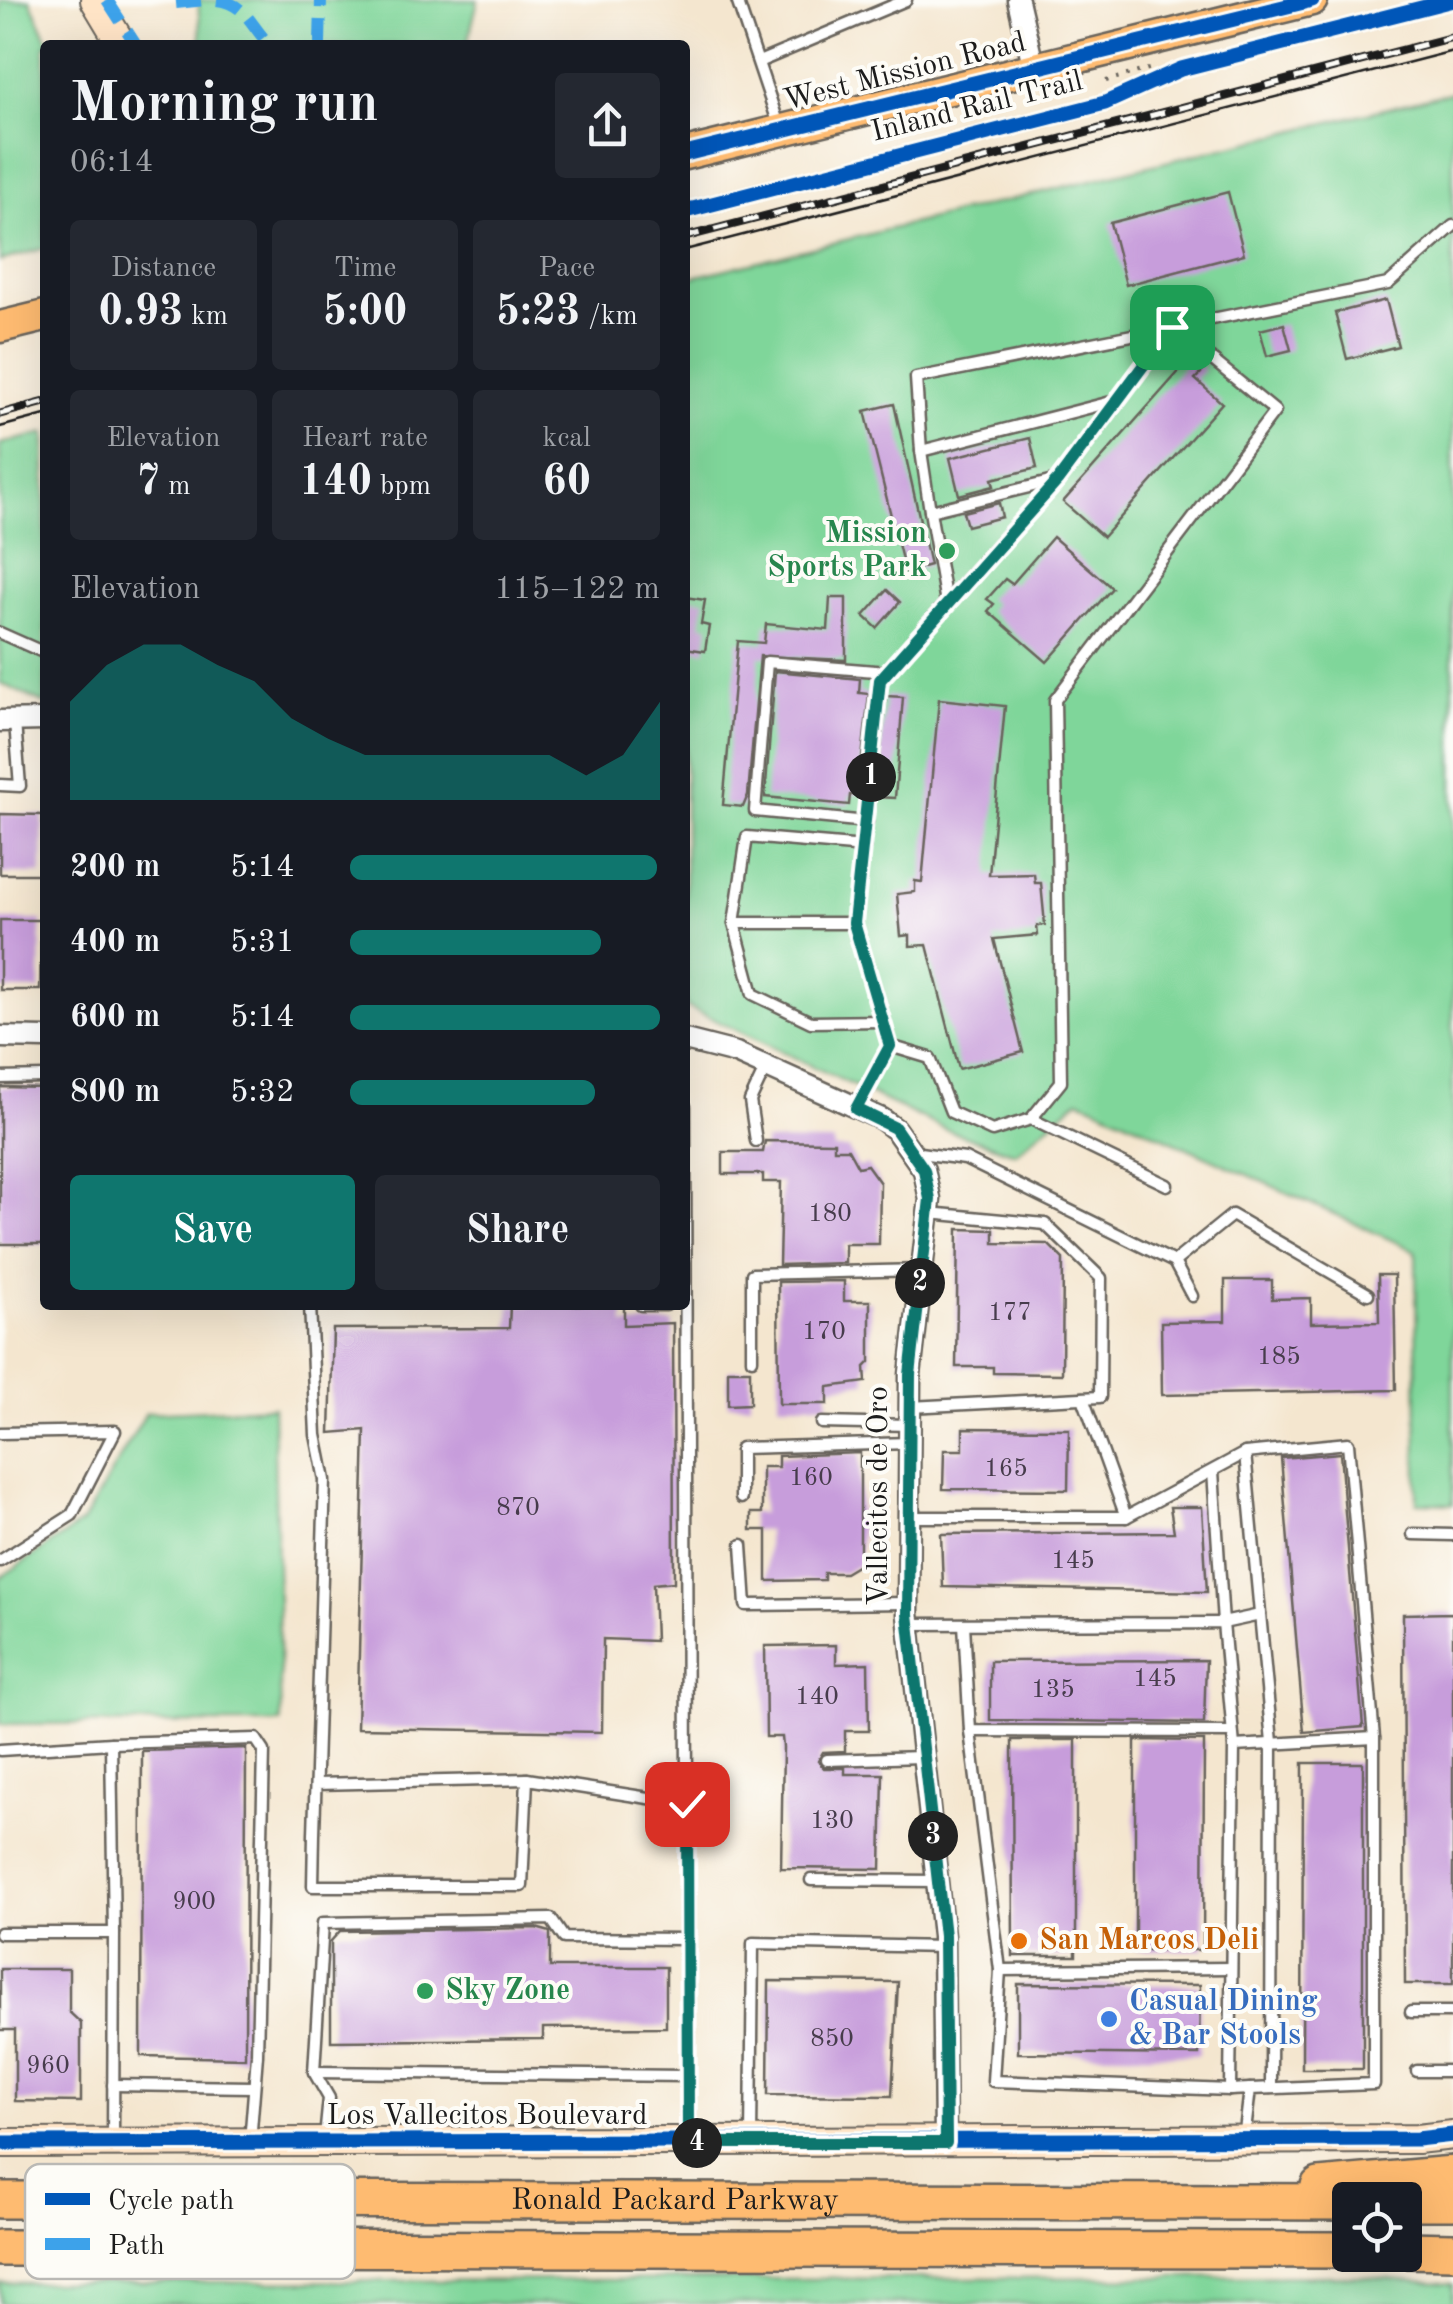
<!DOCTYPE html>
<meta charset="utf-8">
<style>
:root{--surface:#171b24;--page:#242831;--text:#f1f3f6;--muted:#9ea1a6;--accent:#0f766e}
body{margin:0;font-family:"Old Standard TT",serif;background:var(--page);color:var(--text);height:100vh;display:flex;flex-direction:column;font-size:38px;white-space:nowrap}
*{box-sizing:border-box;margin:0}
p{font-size:32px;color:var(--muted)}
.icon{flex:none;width:55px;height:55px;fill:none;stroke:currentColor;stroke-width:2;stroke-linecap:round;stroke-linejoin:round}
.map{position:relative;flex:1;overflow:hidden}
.details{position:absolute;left:40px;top:40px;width:650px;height:1270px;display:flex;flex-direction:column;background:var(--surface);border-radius:10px;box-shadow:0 10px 40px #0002}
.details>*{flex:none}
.controls{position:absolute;left:1332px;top:2182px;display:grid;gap:20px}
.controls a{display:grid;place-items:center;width:90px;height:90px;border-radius:10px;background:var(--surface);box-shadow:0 10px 40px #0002;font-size:50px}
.pin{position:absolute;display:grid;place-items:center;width:85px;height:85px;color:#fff;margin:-42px;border-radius:20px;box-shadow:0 5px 15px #0006}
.km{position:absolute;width:50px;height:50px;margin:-25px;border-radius:50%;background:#222;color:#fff;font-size:28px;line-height:50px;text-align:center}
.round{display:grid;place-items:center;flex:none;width:105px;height:105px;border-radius:10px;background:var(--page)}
.overview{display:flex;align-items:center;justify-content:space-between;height:170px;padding:0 30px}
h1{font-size:55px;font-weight:700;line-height:75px}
.figures{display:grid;grid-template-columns:repeat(3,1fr);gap:15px;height:170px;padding:10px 30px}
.figures div{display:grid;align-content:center;border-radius:10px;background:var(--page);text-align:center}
.figures b{font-size:42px;font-weight:700}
.figures small{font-size:28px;font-weight:400}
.figures p{font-size:28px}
.chart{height:280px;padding:20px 30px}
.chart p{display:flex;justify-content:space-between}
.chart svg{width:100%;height:180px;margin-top:10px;fill:var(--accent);opacity:.7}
.action{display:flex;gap:20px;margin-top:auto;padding:20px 30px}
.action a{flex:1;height:115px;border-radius:10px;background:var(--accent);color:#fff;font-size:40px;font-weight:700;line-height:115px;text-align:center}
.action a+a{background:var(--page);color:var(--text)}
ul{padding:0 30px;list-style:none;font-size:32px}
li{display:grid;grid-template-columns:160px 120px 1fr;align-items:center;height:75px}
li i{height:25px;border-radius:12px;background:var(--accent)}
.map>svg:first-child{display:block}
.green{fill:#7fd69a;stroke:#4e795b;stroke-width:2.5}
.building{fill:#c79ddb}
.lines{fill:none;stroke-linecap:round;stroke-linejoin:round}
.lane-casing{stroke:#68635b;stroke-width:15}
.street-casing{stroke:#68635b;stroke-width:25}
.secondary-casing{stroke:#68635b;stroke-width:32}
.primary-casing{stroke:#68635b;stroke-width:35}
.highway-casing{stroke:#68635b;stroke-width:40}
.path{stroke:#68635b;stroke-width:4;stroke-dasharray:2.5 8;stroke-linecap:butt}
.lane{stroke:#fff;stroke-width:10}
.street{stroke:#fff;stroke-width:20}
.secondary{stroke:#ffe4c6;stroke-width:28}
.primary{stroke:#febb71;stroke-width:30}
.highway{stroke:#febb71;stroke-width:35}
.tram{stroke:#1c1c1c;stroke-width:2.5}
.rail-casing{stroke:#1c1c1c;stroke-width:9}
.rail{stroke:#fdfcf7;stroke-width:5;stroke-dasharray:15;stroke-linecap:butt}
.quiet{stroke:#3da2ea;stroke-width:12;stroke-dasharray:25 12;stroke-linecap:butt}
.cycleway-casing{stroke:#fdfcf7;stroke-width:21}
.cycleway{stroke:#0057b8;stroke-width:15}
.route-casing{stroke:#fff;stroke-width:20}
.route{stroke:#0f766e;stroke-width:12}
.leisure-dot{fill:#2e9e5b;stroke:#fdfcf7;stroke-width:4}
.food-dot{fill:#e8710a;stroke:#fdfcf7;stroke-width:4}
.shop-dot{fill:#3f7fe0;stroke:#fdfcf7;stroke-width:4}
.labels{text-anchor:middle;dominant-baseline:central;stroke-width:8;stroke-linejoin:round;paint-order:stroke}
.number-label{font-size:25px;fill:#473c4c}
.street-label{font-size:30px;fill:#1c1c1c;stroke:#fdfcf7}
.leisure-label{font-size:30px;font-weight:bold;fill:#27864d;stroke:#fdfcf7;text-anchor:end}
.food-label{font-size:30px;font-weight:bold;fill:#c56008;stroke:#fdfcf7;text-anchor:start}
.shop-label{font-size:30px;font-weight:bold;fill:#366cbe;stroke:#fdfcf7;text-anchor:start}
.key{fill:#fdfcf7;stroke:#bab9b5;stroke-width:2.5}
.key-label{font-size:28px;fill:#1c1c1c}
</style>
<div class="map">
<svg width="1453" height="2304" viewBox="0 0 1453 2304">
<rect width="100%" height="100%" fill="#fdfcf7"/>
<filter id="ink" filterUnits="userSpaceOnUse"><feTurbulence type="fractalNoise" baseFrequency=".01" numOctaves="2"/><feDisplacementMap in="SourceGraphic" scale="20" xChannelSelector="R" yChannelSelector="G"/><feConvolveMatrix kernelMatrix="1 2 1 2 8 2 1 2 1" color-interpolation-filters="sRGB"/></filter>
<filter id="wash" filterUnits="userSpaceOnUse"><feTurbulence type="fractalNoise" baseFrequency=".0048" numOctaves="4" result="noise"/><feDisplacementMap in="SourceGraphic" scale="40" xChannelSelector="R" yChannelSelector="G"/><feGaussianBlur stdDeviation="2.25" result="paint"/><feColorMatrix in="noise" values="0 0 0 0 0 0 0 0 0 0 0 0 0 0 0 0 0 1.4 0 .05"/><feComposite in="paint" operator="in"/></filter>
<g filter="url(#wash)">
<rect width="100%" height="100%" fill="#f4e6cf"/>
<g class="green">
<path d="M0,0H30L50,45H45V248L0,261Z"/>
<path d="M198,0H478L467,45H201Z"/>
<path d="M1453,92V1504L1417,1503L1416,1251L1079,1099L1015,1153L947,1130L685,1006V279Z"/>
<path d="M45,433V704L0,683V444Z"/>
<path d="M273,1407L281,1723L0,1724V1578L82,1523L146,1413Z"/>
<path d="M1354,2276L1453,2284V2304H0V2283Z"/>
</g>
<g id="blocks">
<g class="building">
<path d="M1228,192L1244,254L1126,285L1110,223Z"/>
<path d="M1386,300L1398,346L1347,359L1335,313Z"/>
<path d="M1284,324L1291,350L1267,356L1260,330Z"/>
<path d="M1191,358L1204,370L1195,379L1222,403L1103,537L1063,502Z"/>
<path d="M894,404L930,565L905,572L865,411Z"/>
<path d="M1030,438L1037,468L992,479L994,486L959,495L950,458Z"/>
<path d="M999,503L1002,517L967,526L963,512Z"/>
<path d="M1053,537L1112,588L1047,662L988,611L994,604L987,599L1005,579L1012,584Z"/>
<path d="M887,590L900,602L877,628L864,616Z"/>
<path d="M685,597L705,600L701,624L709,626L705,651L685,648Z"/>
<path d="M830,598H846V660L760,656L748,795L743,807L723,805L738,641L764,643L766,624L828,630Z"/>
<path d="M775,671L860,679L859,693L869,694L858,795H850L849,805L765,797Z"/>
<path d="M886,696L903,697L895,798L876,797Z"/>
<path d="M939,699L1005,706L989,875L1034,874L1035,883H1041L1045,925L1037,926L1038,935L994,939L1023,1052L959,1069L927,945L910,946V935L901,936L897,894L915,892V881L922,882Z"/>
<path d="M0,814L43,815L42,874H0Z"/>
<path d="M0,920H41L40,990H0Z"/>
<path d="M0,1087L45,1088V1244H0Z"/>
<path d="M765,1141L834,1142V1149H848L858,1167L867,1165L880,1183L879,1244H845V1263L779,1265L781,1182H763V1174H723V1152H763Z"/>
<path d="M958,1229L994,1230V1243L1048,1244L1063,1259L1062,1374L993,1373V1367H956Z"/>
<path d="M1378,1275H1394L1396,1390L1162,1395L1161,1322L1225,1321V1280H1272V1299L1311,1298V1323L1379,1322Z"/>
<path d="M844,1281V1301H870V1362L865,1367L866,1382L828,1387V1404H779L778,1282Z"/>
<path d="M510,1305H624V1325L673,1323L674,1582L653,1584L655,1641L603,1639L602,1732L357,1728L365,1430L330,1433L333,1329L509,1328Z"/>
<path d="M728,1370H750V1404L728,1405Z"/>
<path d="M963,1428L1069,1429L1068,1490L943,1489L944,1450H963Z"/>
<path d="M860,1453V1564L845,1573H824V1580L767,1581V1530H751V1513H762V1467H778V1456Z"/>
<path d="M1340,1453L1363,1727L1304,1732L1281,1458Z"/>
<path d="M1170,1507H1202L1207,1592L943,1587L941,1534L1174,1532Z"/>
<path d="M1453,1613V1984H1405L1403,1614Z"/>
<path d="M836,1645V1664L868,1663L869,1731H845V1751L823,1752L818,1761L824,1768H845V1774H883L881,1869L781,1868L783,1747L782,1737H766L765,1646Z"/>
<path d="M1206,1660L1204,1723L990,1720V1661Z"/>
<path d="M1012,1740H1076V1956H1013Z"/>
<path d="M1135,1740L1204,1741L1203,1950H1135Z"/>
<path d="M246,1748L245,2058L141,2056L142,1751Z"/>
<path d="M1303,1763H1363V2069H1302Z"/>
<path d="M536,1928L550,1932V1967H666V2027L543,2028V2039L331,2041V1941L340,1931Z"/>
<path d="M0,1969H69V2012L81,2023V2102L15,2101V2030H0Z"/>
<path d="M769,1981L898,1982L892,2096L768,2095Z"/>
<path d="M1018,1984L1200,1985L1199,2055L1018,2053Z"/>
</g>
</g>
</g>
<g filter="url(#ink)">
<use href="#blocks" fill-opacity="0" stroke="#68635b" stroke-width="2.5"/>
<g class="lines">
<g class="lane-casing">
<g id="lane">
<path d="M737,0L779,125"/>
<path d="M761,61L906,0"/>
<path d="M921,451L930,511L1058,480L1118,401"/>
<path d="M930,511L946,603L1057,480"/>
<path d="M0,633L45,653"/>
<path d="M0,785L20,786L15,722"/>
<path d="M867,822L755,811L767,662L887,672"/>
<path d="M864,847L747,837L734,923L753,994L811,1022L883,1021"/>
<path d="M734,923H854"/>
<path d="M890,1046L930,1058L951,1112L992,1131L1031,1119L1061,1082L1055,700L1275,411L1172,327L1119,400L921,451L916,378L1388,284L1453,226"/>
<path d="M0,1078L45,1077"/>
<path d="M685,1106L687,1804"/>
<path d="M857,1107L890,1046L854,923L879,680L946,603"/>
<path d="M1031,1119L1167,1185"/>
<path d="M756,1141L750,1101L766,1067"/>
<path d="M912,1152L965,1159L1174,1262L1232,1215L1368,1294"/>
<path d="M1174,1262L1192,1296"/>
<path d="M310,1305L316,1435L325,1480L314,1834L313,1886H522L527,1779L316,1784"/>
<path d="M641,1305H666"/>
<path d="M752,1359V1274L922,1270"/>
<path d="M1083,1398L1126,1517"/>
<path d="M910,1407L1100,1397L1101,1278L1045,1224L929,1213"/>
<path d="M822,1423L909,1425"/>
<path d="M0,1433L115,1431L72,1515L0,1561"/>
<path d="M1245,1453L1272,1742L1271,2088"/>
<path d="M1213,1471L1223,1623L1260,1615"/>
<path d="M741,1498V1448L909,1443"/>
<path d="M909,1517H1126L1245,1453L1348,1443L1374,1738V2084L1250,2089L1244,2140"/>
<path d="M1413,1534L1453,1535"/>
<path d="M742,1545L746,1605L908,1603"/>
<path d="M910,1624L1223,1623L1234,1746L1230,2090L1250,2089"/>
<path d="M964,1624L970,1731L1232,1732"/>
<path d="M970,1731L1000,1970L993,2081L1230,2090"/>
<path d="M111,1743L256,1739L264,1751L257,2055L250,2142"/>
<path d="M1234,1746L1374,1738"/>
<path d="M0,1750L111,1743L114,1933"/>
<path d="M827,1760L921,1757"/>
<path d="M527,1779L687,1804L688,2137"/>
<path d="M811,1880L937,1881"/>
<path d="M0,1933H114L113,2142"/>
<path d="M1000,1970L1231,1968"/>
<path d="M1411,2012H1453"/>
<path d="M1417,2071H1453"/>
<path d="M314,2072L687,2076"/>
<path d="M113,2085L252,2087"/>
<path d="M325,2138L329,2098L314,2072L323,1923L551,1919L564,1938L685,1939"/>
<path d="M751,2141L753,1943L943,1947"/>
</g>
</g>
<g class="street-casing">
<g id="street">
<path d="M1018,0L1034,69"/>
<path d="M0,721L45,720"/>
<path d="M0,1037L45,1038"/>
<path d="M685,1040L736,1053L882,1119L895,1129L924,1170L930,1199L910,1375L908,1614L943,1936L945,2143"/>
</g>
</g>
<g class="secondary-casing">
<g id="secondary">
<path d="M95,0L122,45"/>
<path d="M0,2143L1417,2139L1453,2135"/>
</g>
</g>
<g class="primary-casing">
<g id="primary">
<path d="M685,154L1312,0"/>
<path d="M0,327L45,316"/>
</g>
</g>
<g class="highway-casing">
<g id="highway">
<path d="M1319,2186L1453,2174"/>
<path id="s1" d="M0,2200L1350,2202"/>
<path d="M1405,2202H1453"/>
<path d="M0,2248L1350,2250"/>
<path d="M1405,2250L1453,2251"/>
</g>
</g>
<path class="path" d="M1106,81L1152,68L1154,80"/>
<use href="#lane" class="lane"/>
<use href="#street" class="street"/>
<use href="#secondary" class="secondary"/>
<use href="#primary" class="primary"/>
<use href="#highway" class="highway"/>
<g class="tram">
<path d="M685,250L1453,51"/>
<path d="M0,427L45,415"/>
</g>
<g class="rail-casing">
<g id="rail">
<path d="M685,237L1453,37"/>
<path d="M0,414L45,402"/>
</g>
</g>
<use href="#rail" class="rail"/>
<g class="quiet">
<path d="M107,0L136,45"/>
<path d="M217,0C247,4 250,26 270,45"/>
<path d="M176,3L207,0"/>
<path d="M320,45L321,0"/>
</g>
<g class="cycleway-casing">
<g id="cycleway">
<path d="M685,154L1312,0"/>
<path d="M685,211L1105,103L1181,69L1453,0"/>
<path d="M0,2143L1417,2139L1453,2135"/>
</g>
</g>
<use href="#cycleway" class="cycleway"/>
</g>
</g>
<g class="lines" filter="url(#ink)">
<g class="route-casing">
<path id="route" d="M687,1804L688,2143H946L944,1936L908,1614L910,1375L930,1199L924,1170L895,1128L856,1109L890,1046L854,923L880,680L1058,480L1172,327"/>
</g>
<use href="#route" class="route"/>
</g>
<g class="leisure-dot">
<circle cx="947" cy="551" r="10"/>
<circle cx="425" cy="1991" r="10"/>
</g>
<circle class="food-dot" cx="1019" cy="1941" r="10"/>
<circle class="shop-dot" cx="1109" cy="2019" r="10"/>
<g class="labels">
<g class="number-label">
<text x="830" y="1214">180</text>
<text x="1010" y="1313">177</text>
<text x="824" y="1332">170</text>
<text x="1279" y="1357">185</text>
<text x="1006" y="1469">165</text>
<text x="811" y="1478">160</text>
<text x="518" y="1508">870</text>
<text x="1073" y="1561">145</text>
<text x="1155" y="1679">145</text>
<text x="1053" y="1690">135</text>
<text x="817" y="1697">140</text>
<text x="832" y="1821">130</text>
<text x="194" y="1902">900</text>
<text x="832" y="2039">850</text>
<text x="48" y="2066">960</text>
</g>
<g class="street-label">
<text transform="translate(905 72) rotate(-14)">West Mission Road</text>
<text transform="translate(977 107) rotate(-14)">Inland Rail Trail</text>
<text transform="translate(879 1496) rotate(-90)">Vallecitos de Oro</text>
<text x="487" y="2116">Los Vallecitos Boulevard</text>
<text stroke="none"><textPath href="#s1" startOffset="675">Ronald Packard Parkway</textPath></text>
</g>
<g class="leisure-label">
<text x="927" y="534">Mission<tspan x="927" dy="34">Sports Park</tspan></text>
<text x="445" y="1991" text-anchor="start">Sky Zone</text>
</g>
<g class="food-label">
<text x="1039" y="1941">San Marcos Deli</text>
</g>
<g class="shop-label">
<text x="1129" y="2002">Casual Dining<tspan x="1129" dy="34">&amp; Bar Stools</tspan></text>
</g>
</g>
<rect x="25" y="2164" width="330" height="115" rx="15" class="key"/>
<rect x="45" y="2193" width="45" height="12" fill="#0057b8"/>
<rect x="45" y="2238" width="45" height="12" fill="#3da2ea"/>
<g class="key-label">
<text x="108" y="2209">Cycle path</text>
<text x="108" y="2254">Path</text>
</g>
</svg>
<div class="controls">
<a><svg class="icon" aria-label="locate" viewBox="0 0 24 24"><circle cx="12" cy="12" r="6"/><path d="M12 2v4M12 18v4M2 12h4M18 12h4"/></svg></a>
</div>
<div class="pin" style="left:1172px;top:327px;background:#1e9e55"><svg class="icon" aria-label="arrive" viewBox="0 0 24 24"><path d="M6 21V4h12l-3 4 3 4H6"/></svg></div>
<div class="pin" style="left:687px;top:1804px;background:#d93025"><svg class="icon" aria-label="check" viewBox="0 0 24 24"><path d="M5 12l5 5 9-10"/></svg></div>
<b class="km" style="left:871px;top:777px">1</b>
<b class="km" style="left:920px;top:1283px">2</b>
<b class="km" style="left:933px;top:1836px">3</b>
<b class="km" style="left:697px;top:2143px">4</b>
<section class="details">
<div class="overview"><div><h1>Morning run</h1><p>06:14</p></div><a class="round"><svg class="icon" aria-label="share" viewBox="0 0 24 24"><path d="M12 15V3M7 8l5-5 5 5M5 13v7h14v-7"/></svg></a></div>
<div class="figures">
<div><p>Distance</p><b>0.93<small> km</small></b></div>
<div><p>Time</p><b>5:00</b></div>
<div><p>Pace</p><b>5:23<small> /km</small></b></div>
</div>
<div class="figures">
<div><p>Elevation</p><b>7<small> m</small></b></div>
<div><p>Heart rate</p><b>140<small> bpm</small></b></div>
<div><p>kcal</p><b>60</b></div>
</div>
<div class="chart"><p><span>Elevation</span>115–122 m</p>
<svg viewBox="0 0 160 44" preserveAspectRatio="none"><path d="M0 44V20L10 11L20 6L30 6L40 11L50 15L60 24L70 29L80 33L90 33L100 33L110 33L120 33L130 33L140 38L150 33L160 20V44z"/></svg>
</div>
<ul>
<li><b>200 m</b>5:14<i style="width:99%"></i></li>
<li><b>400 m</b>5:31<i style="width:81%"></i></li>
<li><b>600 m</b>5:14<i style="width:100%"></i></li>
<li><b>800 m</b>5:32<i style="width:79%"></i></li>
</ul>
<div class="action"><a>Save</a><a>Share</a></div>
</section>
</div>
